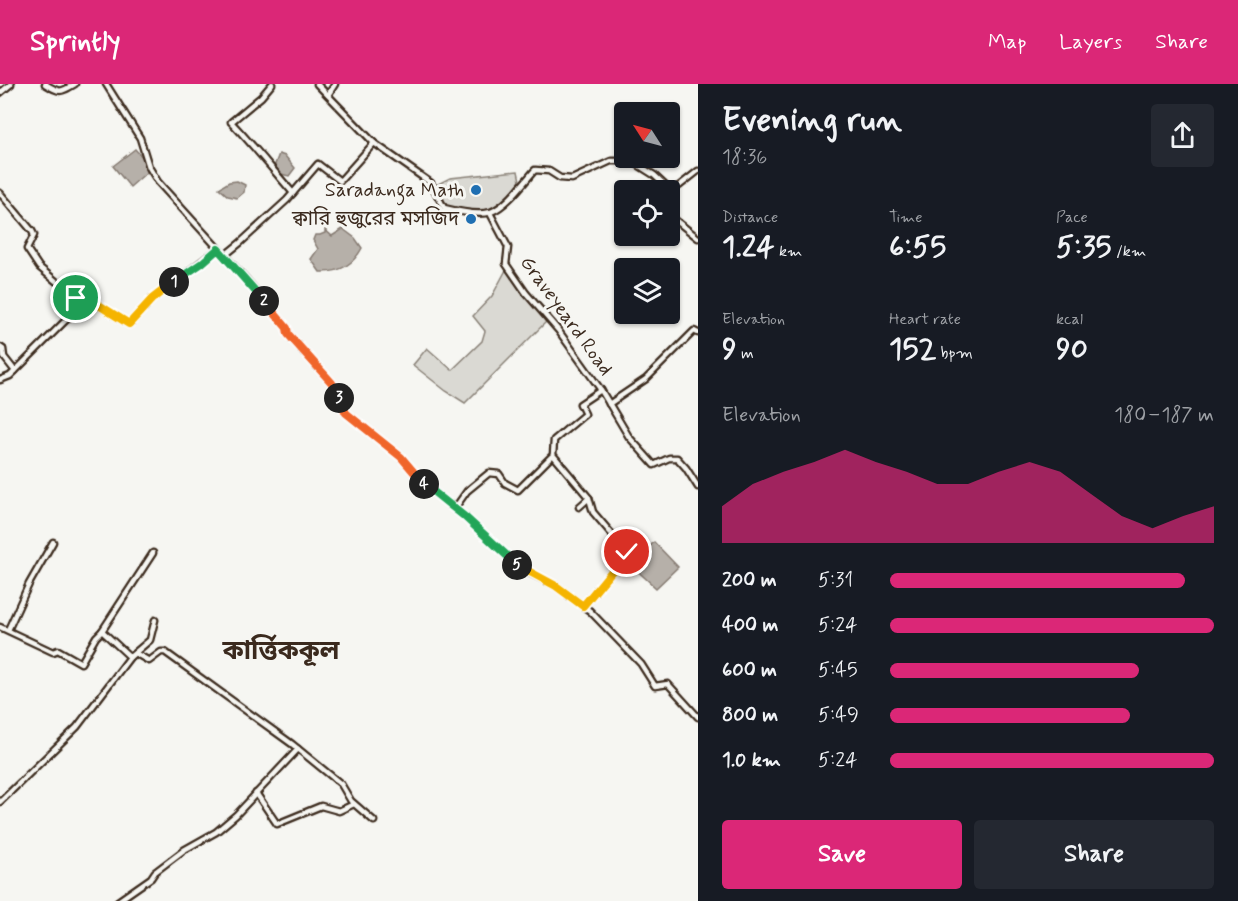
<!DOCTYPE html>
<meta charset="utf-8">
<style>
:root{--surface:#171b24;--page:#242831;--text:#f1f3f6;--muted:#9ea1a6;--accent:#db2777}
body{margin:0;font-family:Mynerve,"Noto Sans Bengali",sans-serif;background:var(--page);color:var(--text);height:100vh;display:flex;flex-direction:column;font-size:22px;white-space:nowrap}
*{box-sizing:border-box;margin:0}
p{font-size:20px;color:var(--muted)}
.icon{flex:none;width:33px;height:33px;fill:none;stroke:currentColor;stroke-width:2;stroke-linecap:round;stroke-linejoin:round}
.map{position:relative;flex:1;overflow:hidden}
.drawer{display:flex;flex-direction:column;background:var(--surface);width:540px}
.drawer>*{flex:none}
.needle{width:39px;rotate:306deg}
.buttons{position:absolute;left:614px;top:18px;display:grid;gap:12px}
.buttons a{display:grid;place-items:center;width:66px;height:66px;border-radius:6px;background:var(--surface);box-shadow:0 2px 4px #0004;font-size:30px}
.pin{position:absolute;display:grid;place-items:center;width:51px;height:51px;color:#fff;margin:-26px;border:3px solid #fff;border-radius:50%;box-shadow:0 2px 6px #0007}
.km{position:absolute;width:30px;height:30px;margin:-15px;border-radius:50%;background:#222;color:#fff;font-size:16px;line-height:30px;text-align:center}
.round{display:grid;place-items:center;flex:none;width:63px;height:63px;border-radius:6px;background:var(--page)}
.summary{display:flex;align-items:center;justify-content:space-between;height:102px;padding:0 24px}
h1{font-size:33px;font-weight:800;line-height:45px}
.metrics{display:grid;grid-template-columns:repeat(3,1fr);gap:9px;height:102px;padding:6px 24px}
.metrics div{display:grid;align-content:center}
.metrics b{font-size:30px;font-weight:800}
.metrics small{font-size:16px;font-weight:400}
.metrics p{font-size:16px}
.chart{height:168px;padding:12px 24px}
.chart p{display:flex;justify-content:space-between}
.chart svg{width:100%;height:108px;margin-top:6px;fill:var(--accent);opacity:.7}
.action{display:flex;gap:12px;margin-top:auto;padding:12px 24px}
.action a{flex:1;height:69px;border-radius:6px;background:var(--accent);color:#fff;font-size:24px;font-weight:800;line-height:69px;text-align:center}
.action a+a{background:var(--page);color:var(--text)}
ul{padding:0 24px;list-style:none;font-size:20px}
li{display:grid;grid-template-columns:96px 72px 1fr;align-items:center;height:45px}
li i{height:15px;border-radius:8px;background:var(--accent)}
header{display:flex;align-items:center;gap:36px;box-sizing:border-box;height:84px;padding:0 30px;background:var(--accent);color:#fff}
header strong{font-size:28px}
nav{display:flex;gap:33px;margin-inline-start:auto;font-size:21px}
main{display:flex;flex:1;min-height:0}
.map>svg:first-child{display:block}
.green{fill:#dad9d3;stroke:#8a8278;stroke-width:1.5}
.water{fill:#b6b0a9;stroke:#857a71;stroke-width:1.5}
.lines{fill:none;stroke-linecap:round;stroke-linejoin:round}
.minor-casing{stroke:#3b2a1e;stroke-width:9}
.minor{stroke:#f6f6f2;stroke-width:4.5}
.split-1-casing{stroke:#fff;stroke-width:12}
.split-2-casing{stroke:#fff;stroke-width:12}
.split-3-casing{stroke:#fff;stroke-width:12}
.split-4-casing{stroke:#fff;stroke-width:12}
.split-5-casing{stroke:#fff;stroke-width:12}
.split-6-casing{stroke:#fff;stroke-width:12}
.split-1{stroke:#f5b400;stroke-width:8}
.split-2{stroke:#22a559;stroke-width:8}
.split-3{stroke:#f0652b;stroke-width:8}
.split-4{stroke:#f0652b;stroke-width:8}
.split-5{stroke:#22a559;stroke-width:8}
.split-6{stroke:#f5b400;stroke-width:8}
.poi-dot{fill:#1f6fb2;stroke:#f6f6f2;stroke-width:2}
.labels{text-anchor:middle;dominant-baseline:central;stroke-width:6;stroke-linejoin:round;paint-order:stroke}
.poi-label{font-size:20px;fill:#3b2a1e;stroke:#f6f6f2;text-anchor:end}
.street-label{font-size:20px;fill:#3b2a1e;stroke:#f6f6f2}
.district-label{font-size:26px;font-weight:bold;fill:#3b2a1e;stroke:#f6f6f2}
</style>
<header>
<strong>Sprintly</strong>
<nav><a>Map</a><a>Layers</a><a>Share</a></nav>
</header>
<main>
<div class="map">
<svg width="698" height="817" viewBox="0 0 698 817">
<rect width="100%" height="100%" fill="#f6f6f2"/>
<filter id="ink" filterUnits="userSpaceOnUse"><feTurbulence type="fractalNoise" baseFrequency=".0167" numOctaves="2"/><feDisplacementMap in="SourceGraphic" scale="12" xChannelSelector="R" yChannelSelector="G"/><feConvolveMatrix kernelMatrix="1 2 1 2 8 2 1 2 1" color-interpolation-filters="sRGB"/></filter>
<g filter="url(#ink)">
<g class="green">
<path d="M518,87L520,97C497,130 484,130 447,122L436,101L450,94Z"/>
<path d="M506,186L546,238L465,319L446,307L413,281L427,264L452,286L482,257L485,247L473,232L492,212Z"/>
</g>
<g class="water">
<path d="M135,65L143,74L147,88L130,103L113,82Z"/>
<path d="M279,70L285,72L295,84L289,92L277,89L274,83Z"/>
<path d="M237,97L245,101L244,108L237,114L228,112L219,104L229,98Z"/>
<path d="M343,145L355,154L362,164C353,181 340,189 320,188L311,175L318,165L313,156L315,151H320L325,149V146L332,152Z"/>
<path d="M654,458L678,483L656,504L631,481Z"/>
</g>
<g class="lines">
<g class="minor-casing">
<g id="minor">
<path d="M45,0C60,9 60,9 75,0"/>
<path d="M106,0L140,54L149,83L158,98L245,194L287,244L288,250L332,299L346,329L401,373L422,398L465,433L520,484L556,502L590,527L641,580L655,602L668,600L698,633"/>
<path d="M272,0L261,13L231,38C253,61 272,85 293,109"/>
<path d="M317,0L374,59L431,99L444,124C456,127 479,132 491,128C508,121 523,99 535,86L549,87L560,94L572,95L611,77H621L635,79L654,91L670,106"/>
<path d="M0,9L11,0"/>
<path d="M328,11L335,0"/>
<path d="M670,106L679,102L698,87"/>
<path d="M0,109L32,147L34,151L27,165L39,183L76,214H86L129,240L152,215L218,165"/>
<path d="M490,129L508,163L506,180L526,209L558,246L601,306L629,353L654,381L669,374H677L686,384L698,403"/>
<path d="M669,131L698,154"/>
<path d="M224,172L240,159L287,116L318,80L340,97L374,59"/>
<path d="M0,263L3,265L4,273L15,287"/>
<path d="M0,296L10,292L87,215"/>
<path d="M609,320L646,295L694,247L698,249"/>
<path d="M579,423L589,414"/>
<path d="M455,424L467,407L489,389L499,390L505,399L518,406L551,373"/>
<path d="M583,522L611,488L627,473V468L593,428L589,414L553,371L554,356L585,330L580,320L601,306"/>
<path d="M0,543L53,568L58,566L81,579L96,553L102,547"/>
<path d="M8,546L29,500L53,458"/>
<path d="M135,569L149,577L161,568H165L292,660L341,700L351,717L374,737"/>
<path d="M130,573L102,547L153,469"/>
<path d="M256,709L277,740L321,722L339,727L354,720"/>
<path d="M0,718L77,643L130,573L150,556L155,536"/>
<path d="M118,817L151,794L155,788L184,766L216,748L236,731L298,665"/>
</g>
</g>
<use href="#minor" class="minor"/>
</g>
</g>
<g class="lines" filter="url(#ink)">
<g class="split-1-casing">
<path id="split-1" d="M76,214L86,213L129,240L152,215L174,198"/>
</g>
<g class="split-2-casing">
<path id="split-2" d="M174,198L202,179L218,165L264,217"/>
</g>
<g class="split-3-casing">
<path id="split-3" d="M264,217L287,244L288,250L332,299L339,314"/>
</g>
<g class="split-4-casing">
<path id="split-4" d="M339,314L346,329L401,373L424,400"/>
</g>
<g class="split-5-casing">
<path id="split-5" d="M424,400L465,433L517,481"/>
</g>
<g class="split-6-casing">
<path id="split-6" d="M517,481L556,502L583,522L611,488L627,472V468"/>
</g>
<use href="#split-1" class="split-1"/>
<use href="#split-2" class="split-2"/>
<use href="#split-3" class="split-3"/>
<use href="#split-4" class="split-4"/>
<use href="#split-5" class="split-5"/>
<use href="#split-6" class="split-6"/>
</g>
<g class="poi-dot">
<circle cx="476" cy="106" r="6"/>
<circle cx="471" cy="135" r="6"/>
</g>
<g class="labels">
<g class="poi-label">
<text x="464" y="106">Saradanga Math</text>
<text x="459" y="135">ক্বারি হুজুরের মসজিদ</text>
</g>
<g class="street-label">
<text transform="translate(566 232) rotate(54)">Graveyeard Road</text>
</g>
<g class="district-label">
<text x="281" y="568">কার্ত্তিককূল</text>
</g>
</g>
</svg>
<div class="buttons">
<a><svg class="needle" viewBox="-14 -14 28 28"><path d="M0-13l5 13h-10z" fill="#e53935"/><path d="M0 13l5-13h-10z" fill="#9ea1a6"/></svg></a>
<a><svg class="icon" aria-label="locate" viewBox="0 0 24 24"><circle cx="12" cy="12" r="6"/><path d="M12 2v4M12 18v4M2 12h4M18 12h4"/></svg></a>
<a><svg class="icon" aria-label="layers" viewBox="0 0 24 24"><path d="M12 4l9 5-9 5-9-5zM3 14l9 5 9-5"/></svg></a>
</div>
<div class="pin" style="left:76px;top:214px;background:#1e9e55"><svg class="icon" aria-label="arrive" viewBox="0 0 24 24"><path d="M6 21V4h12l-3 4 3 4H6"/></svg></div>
<div class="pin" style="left:627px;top:468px;background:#d93025"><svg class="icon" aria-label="check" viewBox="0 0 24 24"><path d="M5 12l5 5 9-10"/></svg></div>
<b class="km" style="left:174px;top:198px">1</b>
<b class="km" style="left:264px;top:217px">2</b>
<b class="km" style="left:339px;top:314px">3</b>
<b class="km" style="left:424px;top:400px">4</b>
<b class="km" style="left:517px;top:481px">5</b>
</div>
<section class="drawer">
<div class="summary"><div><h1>Evening run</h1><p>18:36</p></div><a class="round"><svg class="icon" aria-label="share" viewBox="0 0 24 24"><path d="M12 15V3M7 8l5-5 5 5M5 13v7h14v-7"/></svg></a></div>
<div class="metrics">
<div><p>Distance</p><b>1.24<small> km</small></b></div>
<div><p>Time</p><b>6:55</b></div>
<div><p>Pace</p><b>5:35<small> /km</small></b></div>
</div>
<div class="metrics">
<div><p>Elevation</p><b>9<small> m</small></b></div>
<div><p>Heart rate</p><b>152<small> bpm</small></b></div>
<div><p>kcal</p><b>90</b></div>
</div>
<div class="chart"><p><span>Elevation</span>180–187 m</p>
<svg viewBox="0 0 160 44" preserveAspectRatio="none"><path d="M0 44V29L10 20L20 15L30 11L40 6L50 11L60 15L70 20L80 20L90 15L100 11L110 15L120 24L130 33L140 38L150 33L160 29V44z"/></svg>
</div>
<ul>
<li><b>200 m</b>5:31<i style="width:91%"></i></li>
<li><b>400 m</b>5:24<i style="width:100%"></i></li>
<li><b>600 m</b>5:45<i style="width:77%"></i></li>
<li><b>800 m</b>5:49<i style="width:74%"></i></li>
<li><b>1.0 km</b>5:24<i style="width:100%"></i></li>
</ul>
<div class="action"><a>Save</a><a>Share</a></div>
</section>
</main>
